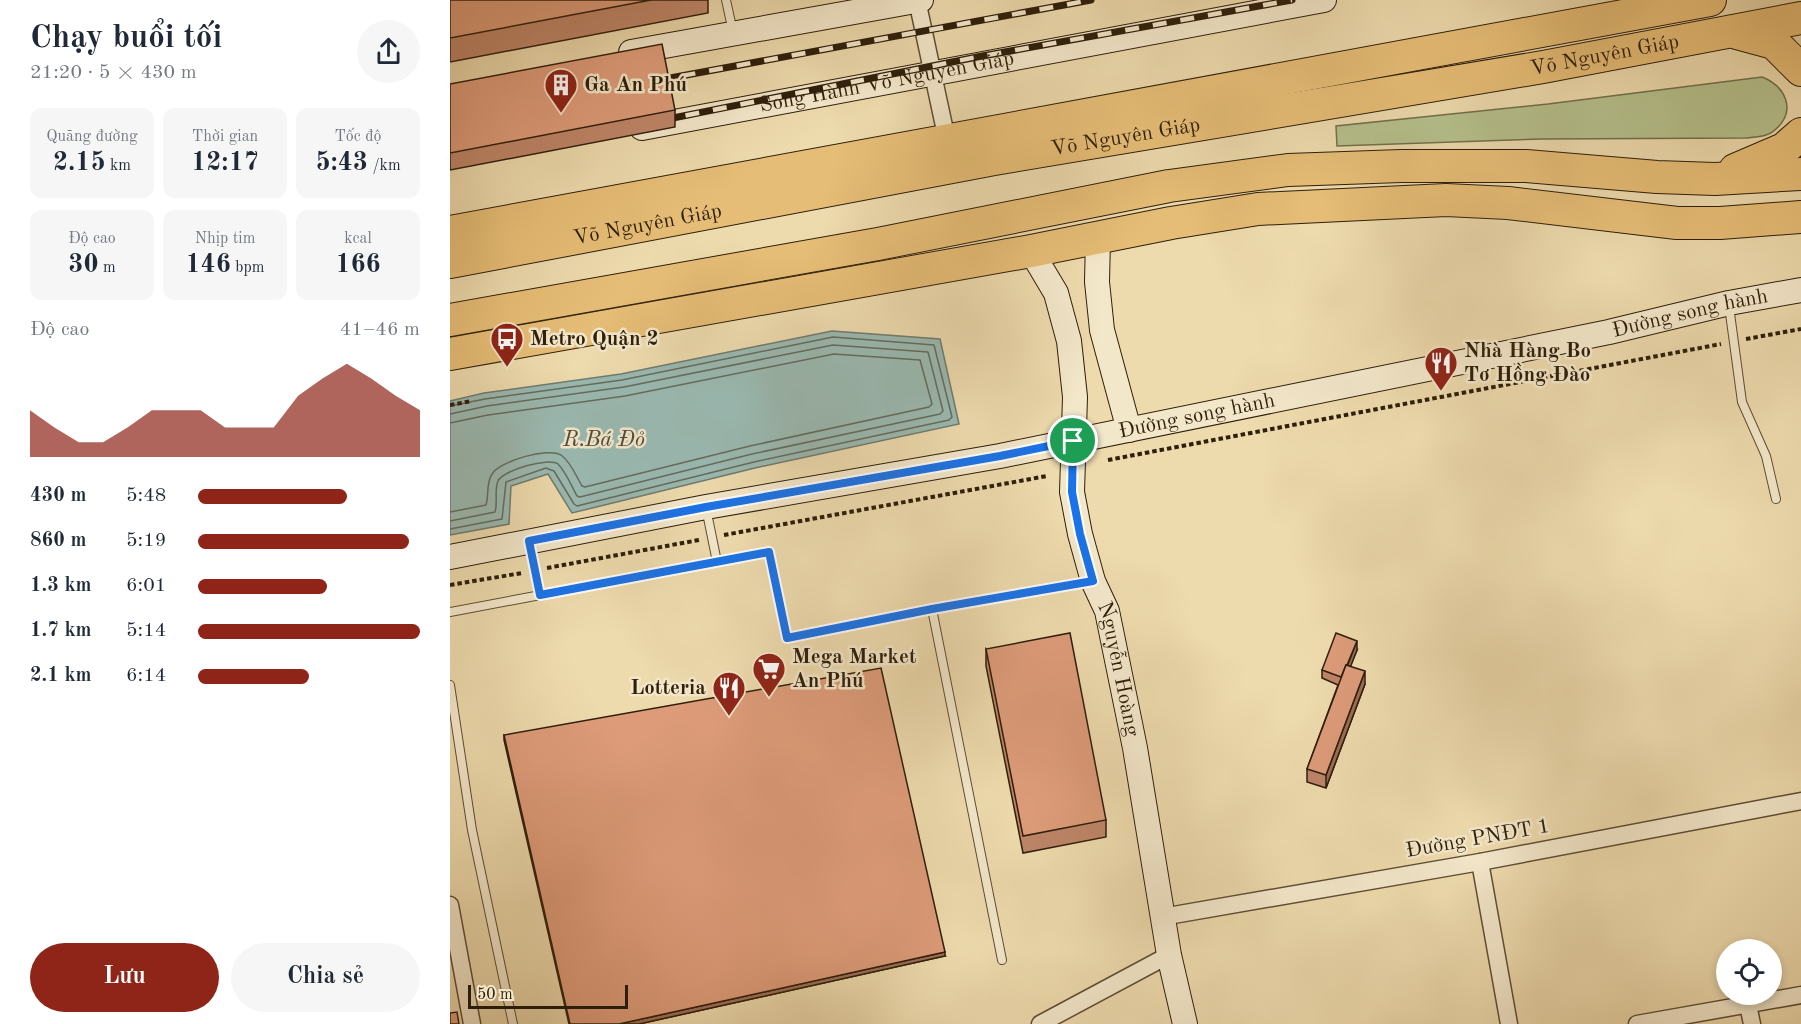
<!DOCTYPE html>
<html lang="vi">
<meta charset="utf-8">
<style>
:root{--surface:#fff;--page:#f6f6f7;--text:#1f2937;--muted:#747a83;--accent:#8f2418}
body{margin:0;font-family:"Old Standard TT",serif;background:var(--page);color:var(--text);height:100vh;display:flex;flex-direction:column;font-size:22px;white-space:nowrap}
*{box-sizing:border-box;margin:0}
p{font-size:20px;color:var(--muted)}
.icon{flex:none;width:33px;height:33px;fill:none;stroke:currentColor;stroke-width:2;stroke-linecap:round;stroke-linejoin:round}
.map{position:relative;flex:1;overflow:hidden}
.drawer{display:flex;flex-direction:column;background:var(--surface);width:450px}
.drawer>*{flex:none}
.buttons{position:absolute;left:1266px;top:939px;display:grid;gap:12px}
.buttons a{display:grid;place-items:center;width:66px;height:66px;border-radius:50%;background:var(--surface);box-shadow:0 3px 9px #0003;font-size:30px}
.scale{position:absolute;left:18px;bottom:15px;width:160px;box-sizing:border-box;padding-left:6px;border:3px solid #2e1e0a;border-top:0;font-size:16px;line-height:21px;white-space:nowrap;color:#2e1e0a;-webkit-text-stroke:4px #f3e7ca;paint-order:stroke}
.pin{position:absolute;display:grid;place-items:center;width:51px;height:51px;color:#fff;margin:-26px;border:3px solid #fff;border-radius:50%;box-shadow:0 2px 6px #0007}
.round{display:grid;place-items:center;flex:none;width:63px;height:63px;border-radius:32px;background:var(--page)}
.head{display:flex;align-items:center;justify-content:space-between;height:102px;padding:0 30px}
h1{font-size:33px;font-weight:800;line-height:45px}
.figures{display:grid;grid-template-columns:repeat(3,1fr);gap:9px;height:102px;padding:6px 30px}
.figures div{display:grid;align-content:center;border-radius:12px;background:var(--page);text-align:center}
.figures b{font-size:26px;font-weight:800}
.figures small{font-size:16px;font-weight:400}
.figures p{font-size:16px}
.chart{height:168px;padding:12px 30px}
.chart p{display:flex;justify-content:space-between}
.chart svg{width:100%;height:108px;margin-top:6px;fill:var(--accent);opacity:.7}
.primary-button{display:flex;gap:12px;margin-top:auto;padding:12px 30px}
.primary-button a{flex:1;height:69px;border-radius:36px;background:var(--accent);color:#fff;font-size:24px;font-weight:800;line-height:69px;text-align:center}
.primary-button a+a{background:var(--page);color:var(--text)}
ul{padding:0 30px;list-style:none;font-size:20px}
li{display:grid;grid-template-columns:96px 72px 1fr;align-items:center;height:45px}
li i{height:15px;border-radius:8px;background:var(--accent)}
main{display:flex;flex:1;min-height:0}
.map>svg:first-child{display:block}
.green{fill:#b5c08c;stroke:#726f4b;stroke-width:1.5}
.water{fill:#9ab9b1;stroke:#6f7b6e;stroke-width:1.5}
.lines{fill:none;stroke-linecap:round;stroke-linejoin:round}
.shore{stroke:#646c5e;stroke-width:1.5}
.lane-casing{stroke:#5e4d33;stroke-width:10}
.street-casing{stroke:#5e4d33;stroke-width:19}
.secondary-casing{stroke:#2e1e0a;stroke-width:26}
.highway-casing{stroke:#2e1e0a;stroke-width:34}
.path{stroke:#2e1e0a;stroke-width:4;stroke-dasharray:4.5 3;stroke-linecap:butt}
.lane{stroke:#f3e7ca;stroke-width:8}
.street{stroke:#f3e7ca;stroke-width:16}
.secondary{stroke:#f3e7ca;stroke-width:24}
.highway{stroke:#e6bd76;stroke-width:32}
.rail-casing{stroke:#2e1e0a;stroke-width:7}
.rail{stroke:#f3e7ca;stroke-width:4.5;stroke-dasharray:14;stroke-linecap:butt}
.wall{fill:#be8568;stroke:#2e1e0a;stroke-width:1.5}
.shaded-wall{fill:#9b6c55;stroke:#2e1e0a;stroke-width:1.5}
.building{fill:#dd9b79;stroke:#2e1e0a;stroke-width:1.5}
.route-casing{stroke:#fff;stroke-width:12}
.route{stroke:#1a73e8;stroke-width:8}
.labels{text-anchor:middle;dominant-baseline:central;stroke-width:5;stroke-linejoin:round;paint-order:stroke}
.street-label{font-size:21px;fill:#2e1e0a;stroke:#f3e7ca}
.poi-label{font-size:21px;font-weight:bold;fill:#2e1e0a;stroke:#f3e7ca;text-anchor:start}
.water-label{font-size:22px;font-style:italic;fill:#4e4c3c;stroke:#f3e7ca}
</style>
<main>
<section class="drawer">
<div class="head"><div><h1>Chạy buổi tối</h1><p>21:20 · 5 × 430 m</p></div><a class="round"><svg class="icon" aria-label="share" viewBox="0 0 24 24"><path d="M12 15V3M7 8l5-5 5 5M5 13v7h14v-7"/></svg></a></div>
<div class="figures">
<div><p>Quãng đường</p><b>2.15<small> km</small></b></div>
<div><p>Thời gian</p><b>12:17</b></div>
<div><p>Tốc độ</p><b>5:43<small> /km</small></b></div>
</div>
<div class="figures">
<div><p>Độ cao</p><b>30<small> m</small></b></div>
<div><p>Nhịp tim</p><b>146<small> bpm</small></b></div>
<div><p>kcal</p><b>166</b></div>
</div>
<div class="chart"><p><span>Độ cao</span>41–46 m</p>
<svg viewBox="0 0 160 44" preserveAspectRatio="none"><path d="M0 44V25L10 32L20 38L30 38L40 32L50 25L60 25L70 25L80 32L90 32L100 32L110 19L120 12L130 6L140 12L150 19L160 25V44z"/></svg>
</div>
<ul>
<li><b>430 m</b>5:48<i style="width:67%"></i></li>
<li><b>860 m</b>5:19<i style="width:95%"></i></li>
<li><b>1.3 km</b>6:01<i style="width:58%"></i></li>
<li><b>1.7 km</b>5:14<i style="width:100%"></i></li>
<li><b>2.1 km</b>6:14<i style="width:50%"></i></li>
</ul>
<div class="primary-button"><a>Lưu</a><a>Chia sẻ</a></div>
</section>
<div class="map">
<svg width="1351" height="1024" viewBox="0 0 1351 1024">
<rect width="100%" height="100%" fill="#eddaad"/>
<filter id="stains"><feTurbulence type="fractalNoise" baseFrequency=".00333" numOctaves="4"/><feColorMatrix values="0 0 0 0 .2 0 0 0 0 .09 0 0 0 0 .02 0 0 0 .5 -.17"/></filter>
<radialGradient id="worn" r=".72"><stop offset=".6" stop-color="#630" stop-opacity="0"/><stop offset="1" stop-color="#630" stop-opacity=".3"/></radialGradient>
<path class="green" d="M1312,77C1335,86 1347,110 1326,129C1318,137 1306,137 1295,138L1092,139L887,146L886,126L1098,104Z"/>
<path class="water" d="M382,331L490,339L509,424L305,468L122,513L98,474L61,486L59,524L0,535V401L34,393L171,374Z"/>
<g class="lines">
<g class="shore">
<path d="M0,406L35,399L172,380L383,337L484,345L502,417L499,420L304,462L127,506L124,504L104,471L96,468L56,482L52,519L0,529"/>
<path d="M0,414L37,406L174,387L383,345L478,352L493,411L490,414L302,454L130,497L127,496C122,487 116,472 108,464C99,457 53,470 48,481C44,490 48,503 45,512L0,521"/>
<path d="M0,423L38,415L175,396L384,354L470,360L482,404L479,407L300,446L135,487L132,486C126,476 121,462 111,455C98,447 50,461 42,474C36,483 39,495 36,505L0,512"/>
</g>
<g class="lane-casing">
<g id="lane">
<path d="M276,0L283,32"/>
<path d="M1279,306L1292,402L1316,456L1326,499"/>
<path d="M256,508L267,562"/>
<path d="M79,542L90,595"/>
<path d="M482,609L552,960"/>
<path d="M0,612L319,552L337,638L482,609L642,581"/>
<path d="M0,685L22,830L63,1024"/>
</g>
</g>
<g class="street-casing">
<g id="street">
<path d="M467,0L497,140"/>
<path d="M1030,862L1059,1024"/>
<path d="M0,905L22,1024"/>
<path d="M712,917L1030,862L1351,801"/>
<path d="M1298,1005L1302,1024"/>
<path d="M590,1024L719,955"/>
<path d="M1187,1024L1351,995"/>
</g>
</g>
<g class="secondary-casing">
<g id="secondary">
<path d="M181,52L471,0"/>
<path id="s1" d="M192,128L874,0"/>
<path d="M648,239L647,282L652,330L679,430"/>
<path id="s2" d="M581,251L606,293L619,341L625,397L622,492L630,534L643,581L657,611L685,748L719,955L735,1024"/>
<path id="s3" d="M0,557L256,507L550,456L1159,332L1279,303L1351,290"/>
</g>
</g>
<g class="highway-casing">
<g id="highway">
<path d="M1287,33L1324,43L1351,70"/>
<path d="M1285,170L1334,149L1351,134"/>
<path d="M0,232L1260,0"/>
<path id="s4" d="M0,262L544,159L1093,67L1351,18"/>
<path d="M0,320L428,244L719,186L838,170L951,166H1076L1207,177L1265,179L1351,174"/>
<path d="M0,354L581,251L721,223L808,209L996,200L1058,203L1227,223H1270L1351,217"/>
</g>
</g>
<g class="path">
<path d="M1296,339L1351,329"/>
<path d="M0,405L22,401"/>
<path d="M658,460L1271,344"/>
<path d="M274,535L597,476"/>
<path d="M97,568L249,540"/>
<path d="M0,585L72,573"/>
</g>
<use href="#lane" class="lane"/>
<use href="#street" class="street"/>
<use href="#secondary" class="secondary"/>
<use href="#highway" class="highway"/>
<g class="rail-casing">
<g id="rail">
<path d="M204,81L641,0"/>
<path d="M208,121L527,57L842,0"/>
</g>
</g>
<use href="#rail" class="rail"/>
</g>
<g class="wall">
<path d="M0,0H258V13L0,62Z"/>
<path d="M0,84L225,110V127L0,170Z"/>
<path d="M536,649L656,820V837L573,853L536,666Z"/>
<path d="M907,650L900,666L915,684L876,788L857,782V769L888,685L872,678V670Z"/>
<path d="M54,735L495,956L189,1024H119L54,740Z"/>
</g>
<g class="shaded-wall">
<path d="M907,641V650L893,686V677Z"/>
<path d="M915,671V684L876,788V775Z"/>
<path d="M495,952V956L189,1024H169Z"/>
</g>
<g class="building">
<path d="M0,0H201L0,38Z"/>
<path d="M212,44L225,110L0,153V84Z"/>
<path d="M620,633L656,820L573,836L536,649Z"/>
<path d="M886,633L907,641L897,665H896L891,677L872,670Z"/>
<path d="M896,665L915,671L876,775L857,769Z"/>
<path d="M431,668L495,952L169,1024H120L54,735Z"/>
<path d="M7,1012L9,1024H0V1013Z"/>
</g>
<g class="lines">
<g class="route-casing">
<path id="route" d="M623,441L622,492L630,534L643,581L482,609L337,638L319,552L90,595L79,541L256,507L550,456Z"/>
</g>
<use href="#route" class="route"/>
</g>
<defs>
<g id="building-pin" transform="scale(1.725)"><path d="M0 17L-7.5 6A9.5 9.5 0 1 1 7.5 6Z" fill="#8f2418" stroke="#f3e7ca"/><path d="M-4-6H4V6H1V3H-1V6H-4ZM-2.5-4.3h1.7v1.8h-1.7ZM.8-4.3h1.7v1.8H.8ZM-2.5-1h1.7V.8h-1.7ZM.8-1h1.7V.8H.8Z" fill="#fff"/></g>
<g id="bus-pin" transform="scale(1.725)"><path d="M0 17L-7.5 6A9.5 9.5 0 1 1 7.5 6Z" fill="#8f2418" stroke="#f3e7ca"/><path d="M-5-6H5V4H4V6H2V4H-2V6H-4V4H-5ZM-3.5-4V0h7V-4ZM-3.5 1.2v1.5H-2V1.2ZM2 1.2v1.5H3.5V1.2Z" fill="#fff"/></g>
<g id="restaurant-pin" transform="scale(1.725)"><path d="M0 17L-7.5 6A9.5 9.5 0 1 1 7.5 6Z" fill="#8f2418" stroke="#f3e7ca"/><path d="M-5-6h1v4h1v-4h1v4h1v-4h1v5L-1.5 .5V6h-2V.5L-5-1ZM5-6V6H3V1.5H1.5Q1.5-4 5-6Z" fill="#fff"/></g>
<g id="supermarket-pin" transform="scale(1.725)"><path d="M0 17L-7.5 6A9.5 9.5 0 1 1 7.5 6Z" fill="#8f2418" stroke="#f3e7ca"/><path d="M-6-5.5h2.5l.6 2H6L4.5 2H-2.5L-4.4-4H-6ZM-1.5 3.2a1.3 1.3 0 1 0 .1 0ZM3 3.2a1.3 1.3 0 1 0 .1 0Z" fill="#fff"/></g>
</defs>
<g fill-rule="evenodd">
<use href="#building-pin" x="111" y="85"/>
<use href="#bus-pin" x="57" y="339"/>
<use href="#restaurant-pin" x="991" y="363"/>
<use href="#supermarket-pin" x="319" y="669"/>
<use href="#restaurant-pin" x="279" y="688"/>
</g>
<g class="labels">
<g class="street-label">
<text stroke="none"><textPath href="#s4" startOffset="1173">Võ Nguyên Giáp</textPath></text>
<text stroke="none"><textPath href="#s1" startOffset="249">Song Hành Võ Nguyên Giáp</textPath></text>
<text stroke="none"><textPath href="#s4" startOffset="687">Võ Nguyên Giáp</textPath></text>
<text stroke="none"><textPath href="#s4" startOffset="201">Võ Nguyên Giáp</textPath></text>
<text stroke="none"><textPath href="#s3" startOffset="1264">Đường song hành</textPath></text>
<text stroke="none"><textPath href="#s3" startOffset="760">Đường song hành</textPath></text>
<text stroke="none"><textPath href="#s2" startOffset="434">Nguyễn Hoàng</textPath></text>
<text transform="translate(1028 839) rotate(-10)">Đường PNĐT 1</text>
</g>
<g class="poi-label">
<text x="134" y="85">Ga An Phú</text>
<text x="80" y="339">Metro Quận 2</text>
<text x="1014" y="351">Nhà Hàng Bo<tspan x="1014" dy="24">Tơ Hồng Đào</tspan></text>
<text x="342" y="657">Mega Market<tspan x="342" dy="24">An Phú</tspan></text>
<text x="256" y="688" text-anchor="end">Lotteria</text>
</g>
<g class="water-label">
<text x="154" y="440">R.Bá Đỏ</text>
</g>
</g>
<rect width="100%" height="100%" filter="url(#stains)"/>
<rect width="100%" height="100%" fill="url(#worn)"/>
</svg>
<div class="buttons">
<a><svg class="icon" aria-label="locate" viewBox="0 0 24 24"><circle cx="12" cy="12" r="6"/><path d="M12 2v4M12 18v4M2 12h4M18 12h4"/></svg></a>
</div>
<div class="scale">50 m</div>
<div class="pin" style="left:623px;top:441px;background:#1e9e55"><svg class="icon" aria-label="arrive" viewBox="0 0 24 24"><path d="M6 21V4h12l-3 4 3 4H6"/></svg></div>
</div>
</main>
